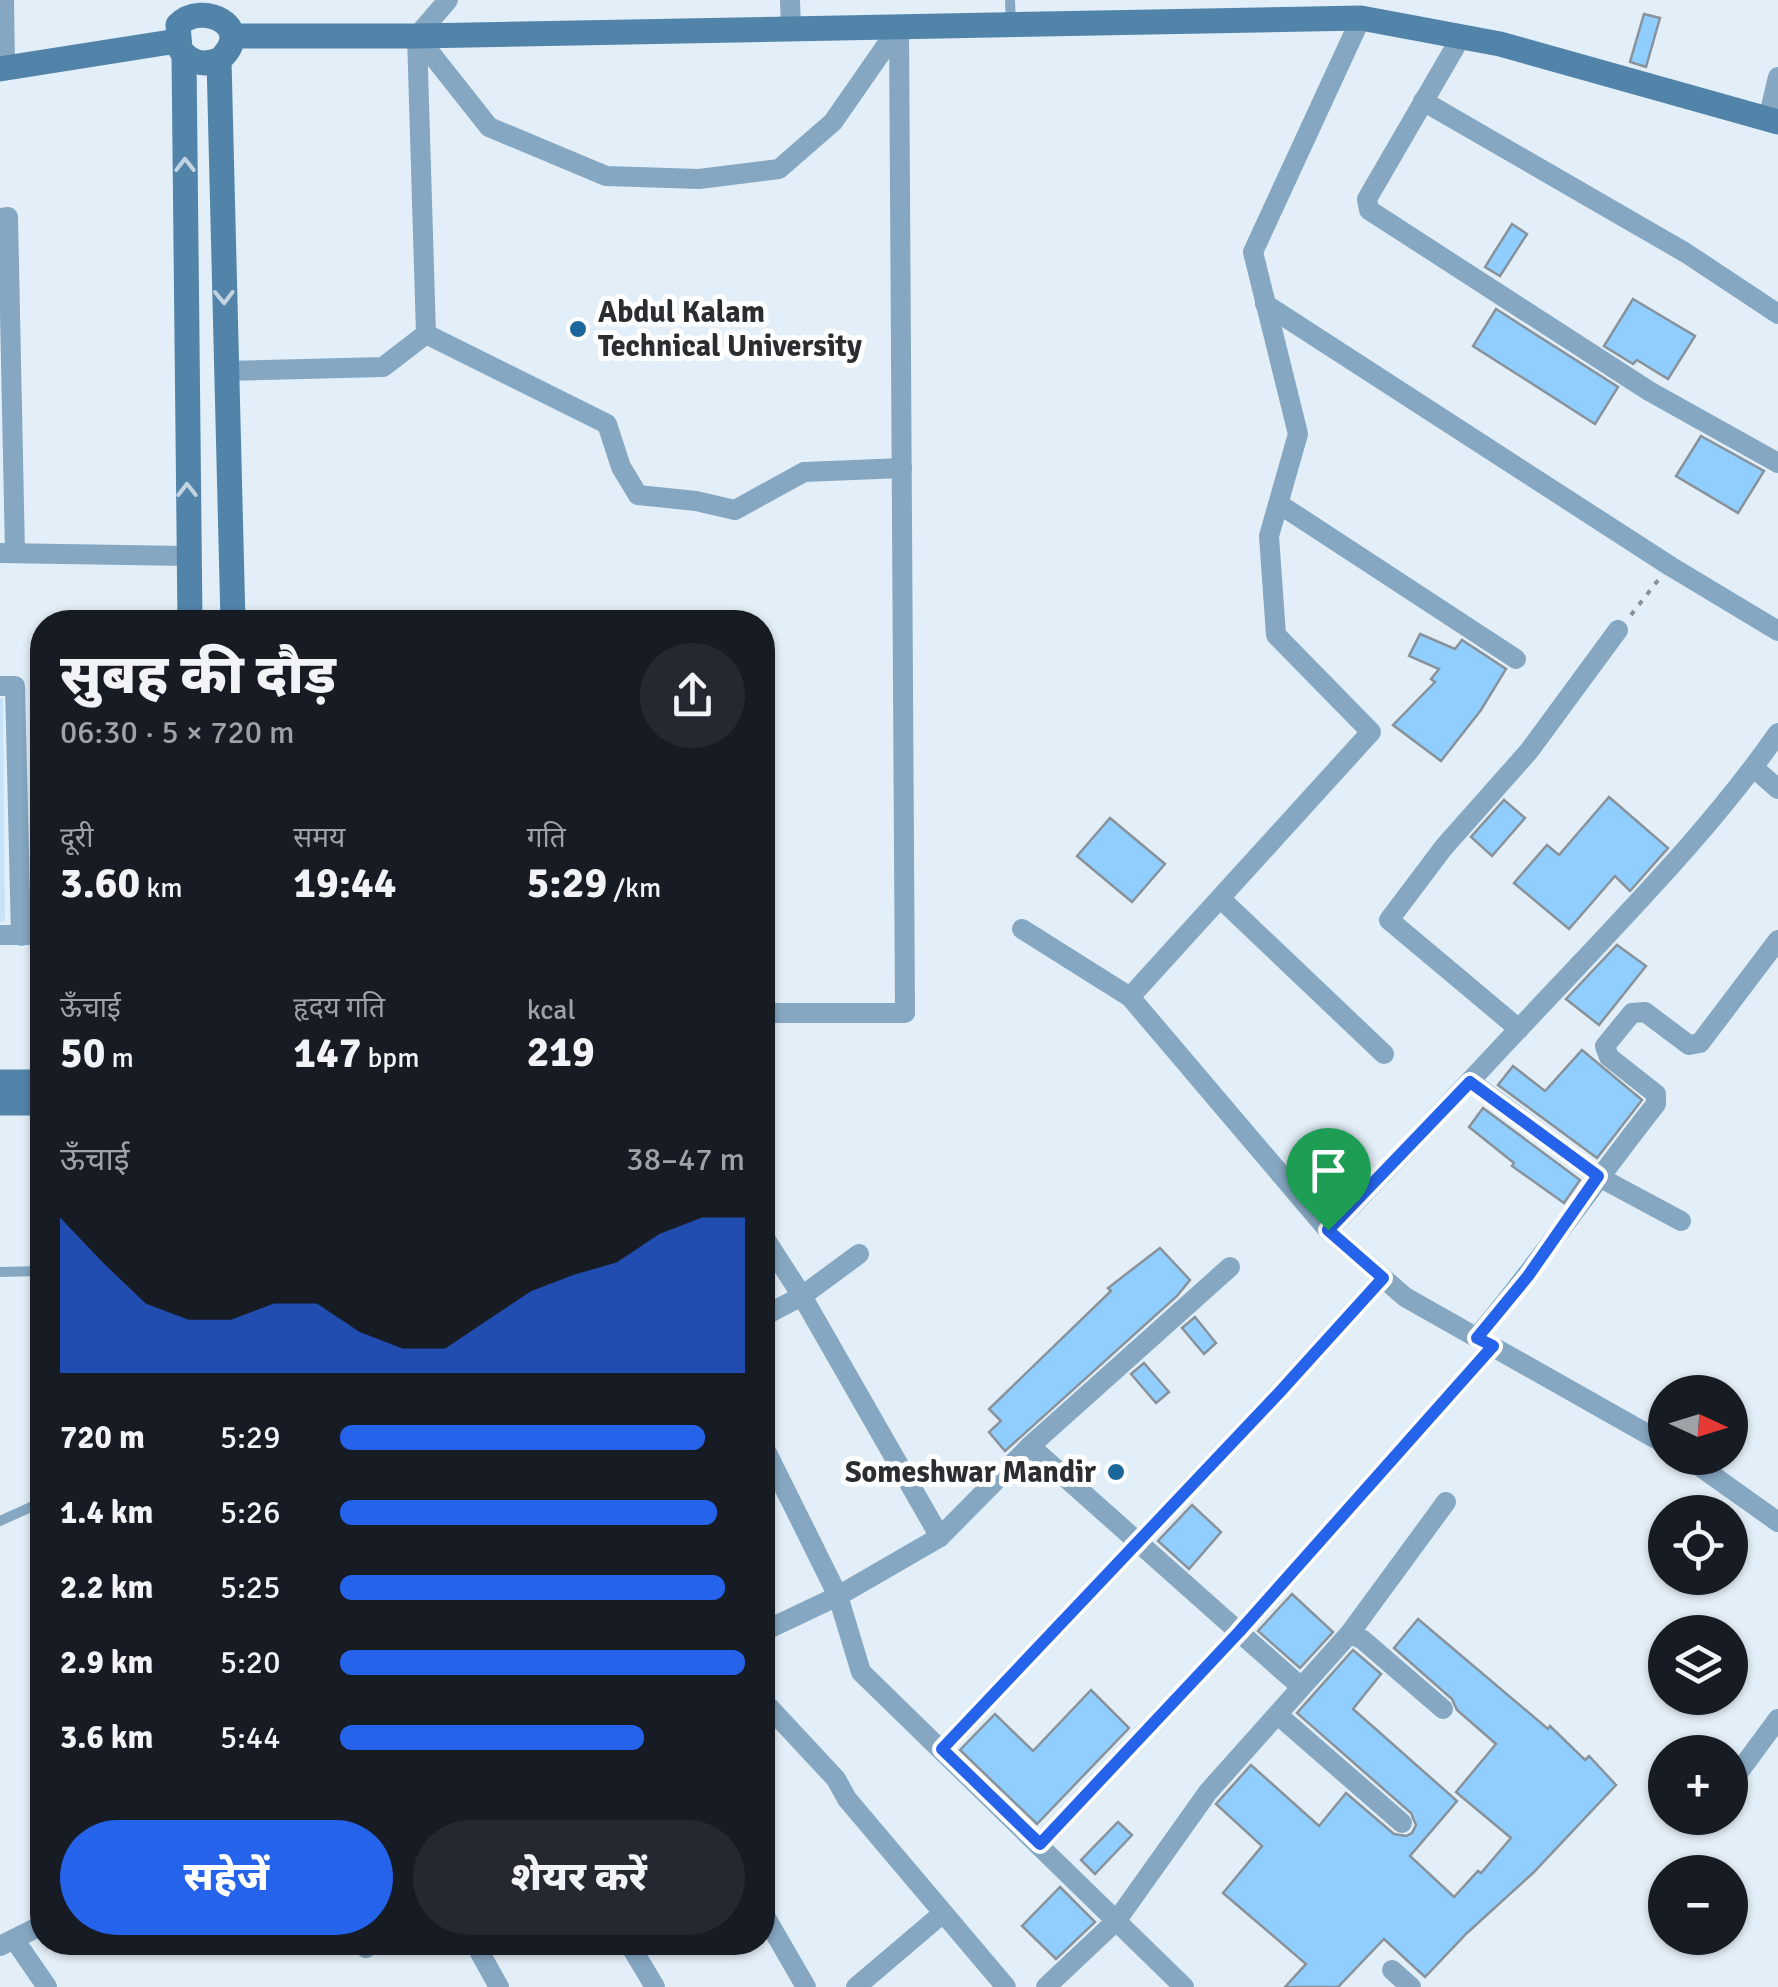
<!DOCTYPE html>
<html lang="hi">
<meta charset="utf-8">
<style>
:root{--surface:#171b24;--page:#242831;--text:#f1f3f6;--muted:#9ea1a6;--accent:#2563eb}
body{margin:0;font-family:Signika,"Noto Sans Devanagari",sans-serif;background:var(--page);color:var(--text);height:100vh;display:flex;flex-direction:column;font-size:38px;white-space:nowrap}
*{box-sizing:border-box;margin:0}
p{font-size:32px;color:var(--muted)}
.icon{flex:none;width:55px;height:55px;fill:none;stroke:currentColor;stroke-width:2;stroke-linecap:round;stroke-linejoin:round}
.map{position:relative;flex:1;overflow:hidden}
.side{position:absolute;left:30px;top:610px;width:745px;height:1345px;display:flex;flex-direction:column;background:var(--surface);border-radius:40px;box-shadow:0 2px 8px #0004}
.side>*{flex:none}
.needle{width:65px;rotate:94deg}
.tools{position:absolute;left:1648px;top:1375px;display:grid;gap:20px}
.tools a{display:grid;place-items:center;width:100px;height:100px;border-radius:50%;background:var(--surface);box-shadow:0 2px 8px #0004;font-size:50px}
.pin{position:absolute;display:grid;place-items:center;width:85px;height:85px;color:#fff;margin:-102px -42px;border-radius:50% 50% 50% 0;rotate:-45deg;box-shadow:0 0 10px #0007}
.pin .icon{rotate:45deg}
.round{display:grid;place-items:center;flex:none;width:105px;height:105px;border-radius:52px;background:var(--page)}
.summary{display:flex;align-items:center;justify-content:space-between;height:170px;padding:0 30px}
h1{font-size:55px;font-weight:800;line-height:75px}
.stats{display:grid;grid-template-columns:repeat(3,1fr);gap:15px;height:170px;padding:10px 30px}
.stats div{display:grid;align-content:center}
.stats b{font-size:42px;font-weight:800}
.stats small{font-size:28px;font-weight:400}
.stats p{font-size:28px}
.chart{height:280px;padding:20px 30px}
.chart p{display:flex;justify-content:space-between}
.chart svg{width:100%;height:180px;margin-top:10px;fill:var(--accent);opacity:.7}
.cta{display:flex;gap:20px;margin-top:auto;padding:20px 30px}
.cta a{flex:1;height:115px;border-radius:60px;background:var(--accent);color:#fff;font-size:40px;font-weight:800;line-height:115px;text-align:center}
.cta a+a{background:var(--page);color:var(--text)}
ul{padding:0 30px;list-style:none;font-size:32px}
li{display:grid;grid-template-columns:160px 120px 1fr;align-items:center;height:75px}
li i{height:25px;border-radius:12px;background:var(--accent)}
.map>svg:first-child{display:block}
.green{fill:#c7e3fa}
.building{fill:#90ceff;stroke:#88929b;stroke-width:2.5}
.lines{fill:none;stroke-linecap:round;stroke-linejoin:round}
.path{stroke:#889096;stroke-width:4;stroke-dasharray:5 8;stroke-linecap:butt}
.lane{stroke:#86a7c1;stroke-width:10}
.street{stroke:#86a7c1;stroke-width:20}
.secondary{stroke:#5284aa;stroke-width:25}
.oneway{stroke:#c2d4e1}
.route-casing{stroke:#fff;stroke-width:20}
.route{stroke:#2563eb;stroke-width:12}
.poi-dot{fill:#1a689b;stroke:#fff;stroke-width:4}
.labels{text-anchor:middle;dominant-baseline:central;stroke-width:10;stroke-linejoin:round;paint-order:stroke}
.poi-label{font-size:30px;font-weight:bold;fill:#2a2e31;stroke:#fff;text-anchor:start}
</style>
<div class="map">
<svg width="1778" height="1987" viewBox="0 0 1778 1987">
<rect width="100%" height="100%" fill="#e3eff8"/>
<path class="green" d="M0,698H3L5,922H0Z"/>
<g class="building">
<path d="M1644,14L1660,18L1646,67L1630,62Z"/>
<path d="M1512,224L1527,234L1500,276L1485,267Z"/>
<path d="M1633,299L1695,336L1668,379L1637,360L1633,364L1604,346Z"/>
<path d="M1496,309L1618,387L1595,424L1473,346Z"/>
<path d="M1701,436L1764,471L1738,513L1676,476Z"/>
<path d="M1420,634L1455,649L1462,640L1506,669L1481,710L1441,761L1393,725L1435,682L1431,679L1439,669L1409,656Z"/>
<path d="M1609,797L1668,848L1630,891L1615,876L1569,929L1514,883L1547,845L1559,855Z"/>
<path d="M1504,800L1525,818L1492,856L1471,837Z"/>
<path d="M1110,818L1165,864L1132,902L1077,856Z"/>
<path d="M1617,945L1646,966L1599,1025L1566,999Z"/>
<path d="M1582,1050L1642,1100L1597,1158L1498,1085L1513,1066L1545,1091Z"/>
<path d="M1483,1108L1580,1180L1564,1203L1512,1166L1514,1163L1469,1127Z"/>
<path d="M1160,1248L1190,1280L1177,1296L1005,1451L989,1432L1001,1421L989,1409L1111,1291L1108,1288Z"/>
<path d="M1195,1317L1216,1343L1204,1354L1182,1328Z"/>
<path d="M1144,1363L1169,1392L1156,1403L1131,1374Z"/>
<path d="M1192,1505L1221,1532L1189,1569L1158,1541Z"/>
<path d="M1292,1594L1333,1632L1300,1668L1258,1631Z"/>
<path d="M1418,1619L1548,1729L1550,1726L1585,1760L1589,1756L1616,1785L1533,1873L1467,1933L1425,1977L1384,1939L1338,1987H1285L1306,1964L1223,1893L1262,1846L1216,1804L1251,1765L1319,1826L1346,1793L1394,1834L1406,1836L1412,1833L1416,1825L1411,1813L1297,1713L1353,1650L1381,1674L1353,1709L1457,1801L1410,1856L1454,1897L1478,1871L1481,1873L1511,1838L1456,1792L1496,1744L1457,1710L1452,1699L1394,1648Z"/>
<path d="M1091,1690L1129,1728L1037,1824L960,1750L995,1714L1033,1751Z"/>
<path d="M1118,1822L1132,1835L1095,1874L1081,1860Z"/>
<path d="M1060,1887L1095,1922L1056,1959L1022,1926Z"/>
</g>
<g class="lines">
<path class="path" d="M1631,615L1659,579"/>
<g class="lane">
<path d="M1010,0L1011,24"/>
<path d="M0,1272L42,1271"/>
<path d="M0,1521L42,1502"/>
</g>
<g class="street">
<path d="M4,0L5,68"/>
<path d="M790,0L791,29"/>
<path d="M1361,18L1253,252L1298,434L1269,536L1276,635L1371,732L1130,997L1328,1230L1405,1297L1665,1444"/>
<path d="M417,36L489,127L606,176L699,179L779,169L833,122L899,27"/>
<path d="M1461,37L1367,199L1369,210L1649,391L1778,463"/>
<path d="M1423,101L1686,253L1778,314"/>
<path d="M1768,119L1778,77"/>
<path d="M0,218L8,217L15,553"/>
<path d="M1265,304L1670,566L1778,631"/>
<path d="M426,334L417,36L448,0"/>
<path d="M225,371L383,367L426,334L607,424L621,467L638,495L696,501L735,510L804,472L902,468"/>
<path d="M1279,504L1516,659"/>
<path d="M0,553L187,556"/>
<path d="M0,686H15L21,936"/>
<path d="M1754,768L1778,789"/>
<path d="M1221,899L1384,1054"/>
<path d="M1022,929L1130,997"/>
<path d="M0,935H42"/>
<path d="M762,1013H905L899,27"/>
<path d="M1519,1029L1389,920L1444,847L1529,751L1618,630"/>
<path d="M1471,1082L1599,1177L1681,1221"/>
<path d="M1328,1230C1408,1149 1485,1064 1564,981C1638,902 1716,822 1778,733"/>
<path d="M762,1234L802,1296L859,1254"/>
<path d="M762,1317L802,1296L940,1537"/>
<path d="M1477,1337C1540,1262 1595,1181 1656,1104V1094L1609,1057L1605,1046L1632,1013L1645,1012L1689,1045L1700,1043L1778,940"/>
<path d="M762,1443L838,1596L861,1672L1184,1987"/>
<path d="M1030,1446L1239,1632L1040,1844"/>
<path d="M1688,1458L1778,1522"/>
<path d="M762,1632L838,1596L940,1537L1030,1446L1230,1267"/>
<path d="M1350,1633L1363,1640L1443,1709"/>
<path d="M1300,1686L1239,1632L1493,1346"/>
<path d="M762,1711L769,1707L836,1779L847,1799L1006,1987"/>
<path d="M1278,1715L1402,1823"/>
<path d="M942,1749L1277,1395L1383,1278"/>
<path d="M1730,1784L1778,1719"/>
<path d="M762,1911L806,1987"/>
<path d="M14,1939L47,1987"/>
<path d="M363,1942L366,1948L374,1942"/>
<path d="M474,1942L499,1987"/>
<path d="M628,1942L655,1987"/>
<path d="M0,1946L42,1925"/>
<path d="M1392,1970L1411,1987"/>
<path d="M856,1987L942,1914"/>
<path d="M1046,1987L1117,1920L1208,1792L1350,1633L1446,1502"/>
</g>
<g class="secondary">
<path d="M233,36H417L1361,18L1500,44L1778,122"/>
<path d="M184,56L190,622"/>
<path d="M219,60C203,66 190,63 180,49L178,25C202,0 257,27 219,60L233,622"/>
<path d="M0,69L177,41"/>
<path d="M0,1082H42"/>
<path d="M0,1103H42"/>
</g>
</g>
<defs><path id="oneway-chevron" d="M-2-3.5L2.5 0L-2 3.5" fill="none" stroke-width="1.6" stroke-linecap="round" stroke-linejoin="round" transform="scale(2.5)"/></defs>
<g class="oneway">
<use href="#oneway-chevron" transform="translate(185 165) rotate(-90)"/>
<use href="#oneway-chevron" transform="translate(224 297) rotate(89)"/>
<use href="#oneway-chevron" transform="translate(187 490) rotate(-90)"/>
</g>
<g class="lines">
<g class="route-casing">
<path id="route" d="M1470,1082L1598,1176L1528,1276L1477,1338L1493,1346L1239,1632L1040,1844L942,1749L1278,1394L1383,1278L1328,1230Z"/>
</g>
<use href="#route" class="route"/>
</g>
<g class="poi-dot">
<circle cx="578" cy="329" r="10"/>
<circle cx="1116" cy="1472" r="10"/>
</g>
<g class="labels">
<g class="poi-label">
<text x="598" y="312">Abdul Kalam<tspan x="598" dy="34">Technical University</tspan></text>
<text x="1096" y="1472" text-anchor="end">Someshwar Mandir</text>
</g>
</g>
</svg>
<div class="tools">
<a><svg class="needle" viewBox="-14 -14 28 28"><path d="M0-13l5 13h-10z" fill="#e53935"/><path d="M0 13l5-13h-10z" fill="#9ea1a6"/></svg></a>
<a><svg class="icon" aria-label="locate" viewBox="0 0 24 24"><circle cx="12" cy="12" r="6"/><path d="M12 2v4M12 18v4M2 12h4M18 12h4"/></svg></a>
<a><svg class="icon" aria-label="layers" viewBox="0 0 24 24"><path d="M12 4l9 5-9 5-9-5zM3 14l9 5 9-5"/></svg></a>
<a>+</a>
<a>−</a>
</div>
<div class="pin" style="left:1328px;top:1230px;background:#1e9e55"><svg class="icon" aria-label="arrive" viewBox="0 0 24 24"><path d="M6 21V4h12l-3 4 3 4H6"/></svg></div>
<section class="side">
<div class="summary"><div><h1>सुबह की दौड़</h1><p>06:30 · 5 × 720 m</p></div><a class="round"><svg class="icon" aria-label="share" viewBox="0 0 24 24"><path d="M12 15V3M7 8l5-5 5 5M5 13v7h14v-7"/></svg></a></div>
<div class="stats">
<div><p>दूरी</p><b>3.60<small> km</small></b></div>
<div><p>समय</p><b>19:44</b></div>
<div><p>गति</p><b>5:29<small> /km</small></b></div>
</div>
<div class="stats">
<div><p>ऊँचाई</p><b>50<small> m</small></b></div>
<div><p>हृदय गति</p><b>147<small> bpm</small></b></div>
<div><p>kcal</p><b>219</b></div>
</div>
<div class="chart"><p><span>ऊँचाई</span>38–47 m</p>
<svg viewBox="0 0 160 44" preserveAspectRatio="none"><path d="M0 44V6L10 17L20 27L30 31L40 31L50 27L60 27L70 34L80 38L90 38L100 31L110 24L120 20L130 17L140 10L150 6L160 6V44z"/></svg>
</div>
<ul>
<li><b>720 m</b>5:29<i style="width:90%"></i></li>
<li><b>1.4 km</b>5:26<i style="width:93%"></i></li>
<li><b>2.2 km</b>5:25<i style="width:95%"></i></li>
<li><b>2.9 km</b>5:20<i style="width:100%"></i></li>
<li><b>3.6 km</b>5:44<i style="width:75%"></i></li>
</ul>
<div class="cta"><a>सहेजें</a><a>शेयर करें</a></div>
</section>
</div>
